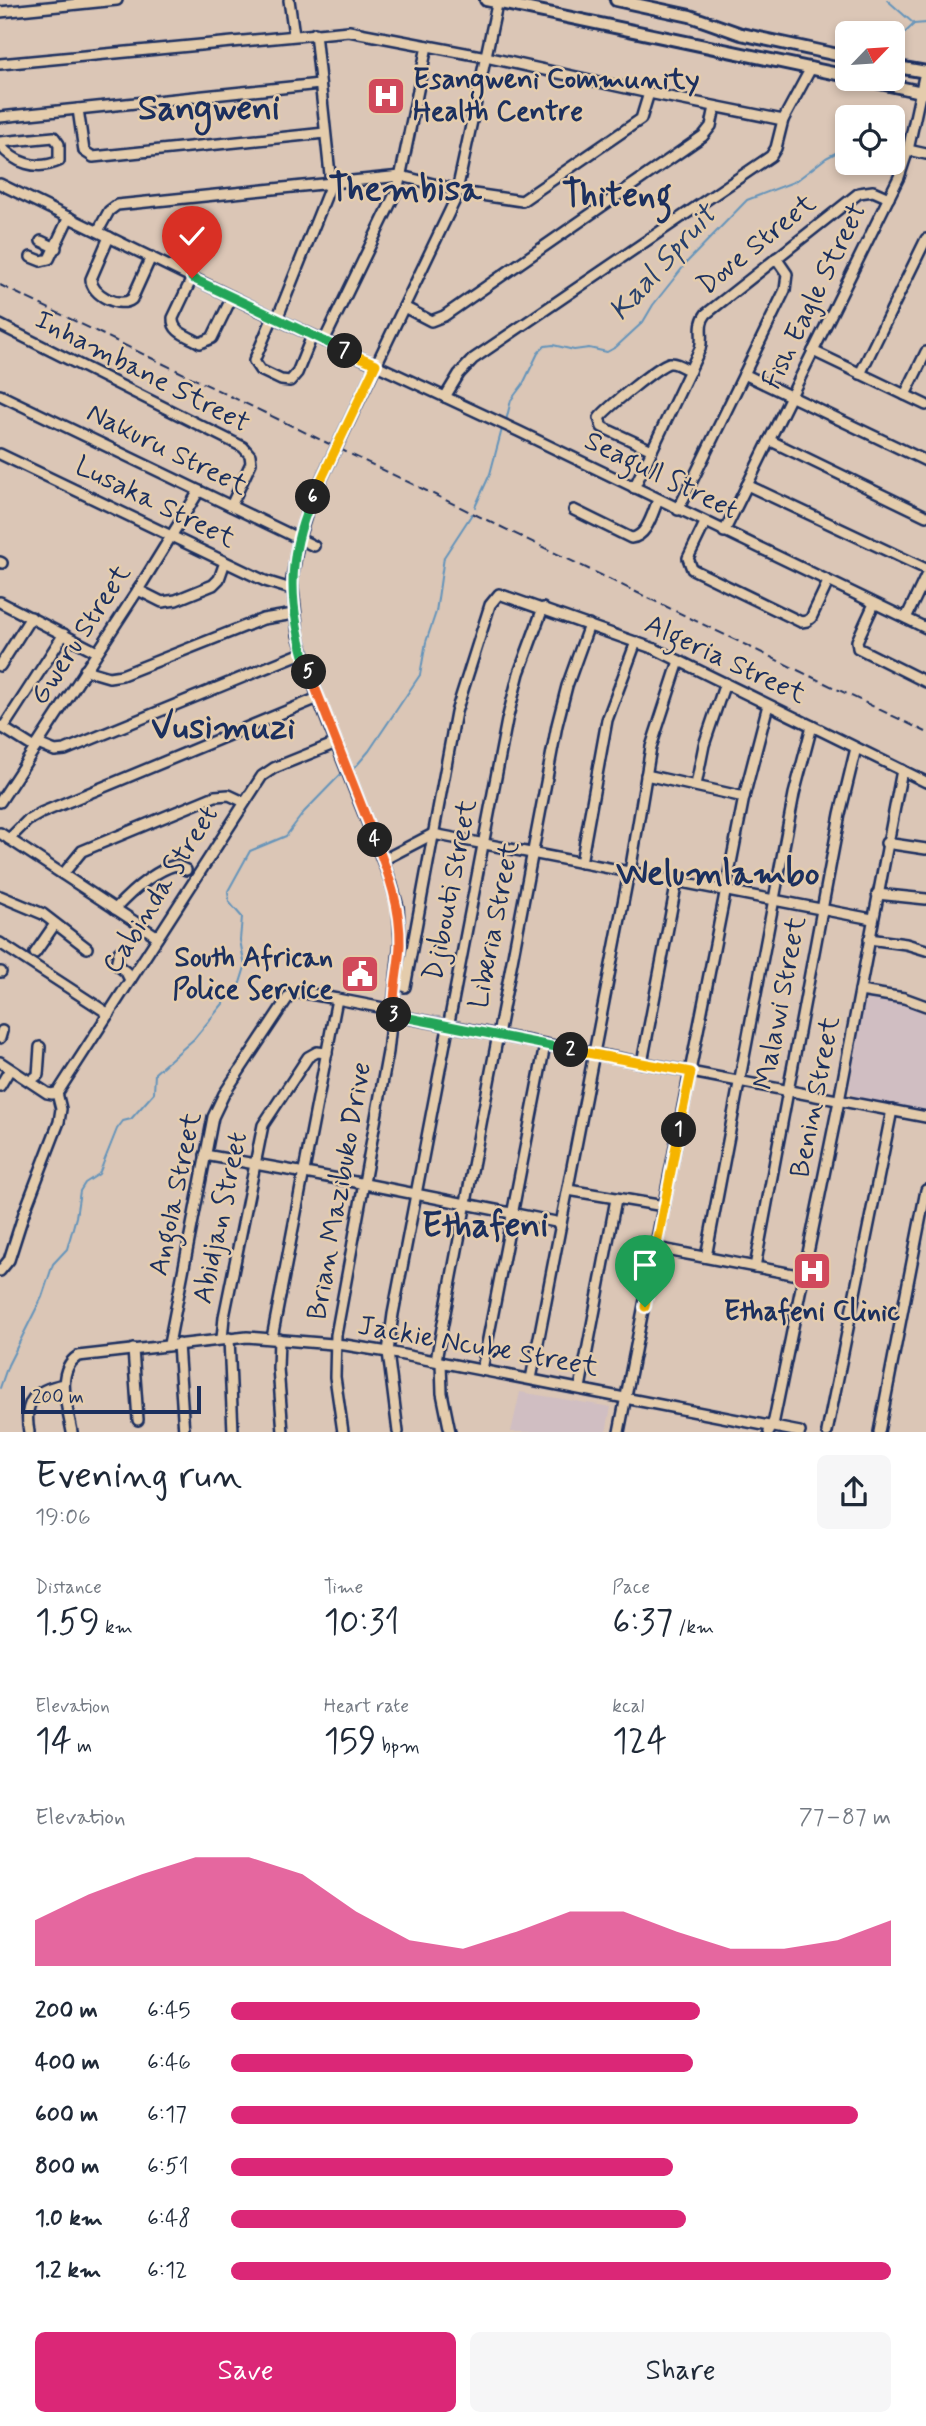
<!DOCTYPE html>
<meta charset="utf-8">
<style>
:root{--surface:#fff;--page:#f6f6f7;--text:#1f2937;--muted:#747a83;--accent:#db2777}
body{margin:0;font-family:Mynerve,sans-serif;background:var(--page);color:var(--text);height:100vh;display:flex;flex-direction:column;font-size:26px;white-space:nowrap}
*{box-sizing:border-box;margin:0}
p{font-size:23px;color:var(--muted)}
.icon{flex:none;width:38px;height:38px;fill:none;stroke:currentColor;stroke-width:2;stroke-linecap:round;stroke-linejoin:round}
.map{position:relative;height:1432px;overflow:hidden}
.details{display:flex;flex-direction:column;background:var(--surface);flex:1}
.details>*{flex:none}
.needle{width:46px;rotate:65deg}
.fabs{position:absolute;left:835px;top:21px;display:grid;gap:14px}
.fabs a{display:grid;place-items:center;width:70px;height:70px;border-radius:10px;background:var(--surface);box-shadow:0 4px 10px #0003;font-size:35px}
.scale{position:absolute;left:21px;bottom:18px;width:180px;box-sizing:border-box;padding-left:7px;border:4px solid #1b2f5e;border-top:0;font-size:19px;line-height:24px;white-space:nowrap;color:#1b2f5e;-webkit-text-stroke:5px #e4ccac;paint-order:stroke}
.pin{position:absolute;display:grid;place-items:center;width:60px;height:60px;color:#fff;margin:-72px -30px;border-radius:50% 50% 50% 0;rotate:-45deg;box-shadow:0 0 7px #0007}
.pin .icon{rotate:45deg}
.km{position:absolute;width:35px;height:35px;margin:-18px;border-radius:50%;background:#222;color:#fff;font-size:19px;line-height:35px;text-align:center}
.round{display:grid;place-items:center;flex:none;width:74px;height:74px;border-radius:10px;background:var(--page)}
.overview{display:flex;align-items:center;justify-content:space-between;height:119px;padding:0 35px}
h1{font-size:38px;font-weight:600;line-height:52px}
.figures{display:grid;grid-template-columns:repeat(3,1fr);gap:10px;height:119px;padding:7px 35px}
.figures div{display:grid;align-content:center}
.figures b{font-size:35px;font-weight:600}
.figures small{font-size:19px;font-weight:400}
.figures p{font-size:19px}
.chart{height:196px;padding:14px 35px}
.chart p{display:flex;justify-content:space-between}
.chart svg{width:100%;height:126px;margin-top:7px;fill:var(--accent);opacity:.7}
.primary-button{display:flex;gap:14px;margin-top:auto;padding:14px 35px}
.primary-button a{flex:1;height:80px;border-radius:10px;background:var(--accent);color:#fff;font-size:28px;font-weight:600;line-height:80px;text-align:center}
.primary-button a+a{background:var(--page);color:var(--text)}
ul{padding:0 35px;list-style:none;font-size:23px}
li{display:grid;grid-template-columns:112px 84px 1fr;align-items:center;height:52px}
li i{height:18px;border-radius:9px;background:var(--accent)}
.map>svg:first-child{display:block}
.built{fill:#d0bec2}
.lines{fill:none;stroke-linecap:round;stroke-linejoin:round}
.stream{stroke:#6594ba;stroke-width:2}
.minor-casing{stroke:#1b2f5e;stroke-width:14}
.major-casing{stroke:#1b2f5e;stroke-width:16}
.minor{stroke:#e4ccac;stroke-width:9}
.major{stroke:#e4ccac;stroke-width:10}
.rail{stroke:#1b2f5e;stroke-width:2;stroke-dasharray:10 5;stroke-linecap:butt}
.split-1-casing{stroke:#fff;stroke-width:14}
.split-2-casing{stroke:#fff;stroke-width:14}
.split-3-casing{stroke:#fff;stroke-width:14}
.split-4-casing{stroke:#fff;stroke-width:14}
.split-5-casing{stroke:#fff;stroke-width:14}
.split-6-casing{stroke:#fff;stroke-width:14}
.split-7-casing{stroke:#fff;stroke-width:14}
.split-8-casing{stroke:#fff;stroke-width:14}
.split-1{stroke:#f5b400;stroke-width:9}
.split-2{stroke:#f5b400;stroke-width:9}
.split-3{stroke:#22a559;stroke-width:9}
.split-4{stroke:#f0652b;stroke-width:9}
.split-5{stroke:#f0652b;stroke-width:9}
.split-6{stroke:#22a559;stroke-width:9}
.split-7{stroke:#f5b400;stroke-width:9}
.split-8{stroke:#22a559;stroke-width:9}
.labels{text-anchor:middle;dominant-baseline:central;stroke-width:5;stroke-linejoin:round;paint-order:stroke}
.poi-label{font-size:28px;font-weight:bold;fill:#1b2f5e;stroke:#e4ccac;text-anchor:start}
.street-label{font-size:28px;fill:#1b2f5e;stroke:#e4ccac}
.water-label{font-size:30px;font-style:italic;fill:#27406d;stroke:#e4ccac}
.district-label{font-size:35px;font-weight:bold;fill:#1b2f5e;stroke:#e4ccac}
</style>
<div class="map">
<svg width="926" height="1432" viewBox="0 0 926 1432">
<rect width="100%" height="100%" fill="#dbc6b6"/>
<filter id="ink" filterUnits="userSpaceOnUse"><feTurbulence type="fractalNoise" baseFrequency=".0143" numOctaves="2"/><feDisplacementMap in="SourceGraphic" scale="14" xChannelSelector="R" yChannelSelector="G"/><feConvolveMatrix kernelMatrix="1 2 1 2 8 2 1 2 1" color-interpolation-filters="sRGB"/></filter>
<g filter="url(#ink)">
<g class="built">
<path d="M870,999L902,1003L926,1014V1112L854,1097L849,1090L864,1003Z"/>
<path d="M520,1392L611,1407L606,1432H511Z"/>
</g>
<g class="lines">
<g class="stream">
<path d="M887,0L913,23"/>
<path d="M892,45L914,24L926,23"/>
<path d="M870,117L879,106"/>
<path d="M506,421L511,400L523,384L538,353L545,346L553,345L574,350L589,348L607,352L616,347L643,322L653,305L688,261L747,200L796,181L826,158L847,147"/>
<path d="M475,507L490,474L502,429"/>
<path d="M350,769L357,765L369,751L420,675L426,642L436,612L444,557L472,514"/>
<path d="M0,1388L8,1365L42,1297L53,1264L67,1249L76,1217L80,1191L85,1183L99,1174L117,1129L123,1121L131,1119L154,1093L155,1073L194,1039L240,983L245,967L240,940L242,917L229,902L228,891L250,851L286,836L304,812L342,773"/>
</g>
<g class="minor-casing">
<g id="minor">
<path d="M289,0L294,35"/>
<path d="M0,12L117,0"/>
<path d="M0,64L349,31L486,57L649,93L783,120"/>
<path d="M78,109L84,151L93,157L325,133"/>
<path d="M0,117L320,84"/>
<path d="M0,142L54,137L59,144V161C37,171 14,163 0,145"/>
<path d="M908,150L926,154"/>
<path d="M0,184L273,317L518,431L926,628"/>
<path d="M98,231L109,211L117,205L401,176L474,194L522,201L641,119L649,93"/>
<path d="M109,237L91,279C91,295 120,309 132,299L151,257"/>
<path d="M41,241L56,248"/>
<path d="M31,257L41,261L49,259L69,217"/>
<path d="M192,278L173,318C172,333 189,336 200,343L212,338L232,297"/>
<path d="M404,307L431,321L444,316L703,136L711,126L715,107"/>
<path d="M273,317L254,361L260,370L281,380L290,381L297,373L312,336"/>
<path d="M277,319L331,184L315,33"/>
<path d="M0,325L243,447L250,455L251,463L231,506"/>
<path d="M324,341L398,188L427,46"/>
<path d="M813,351L926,405"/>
<path d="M744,374L926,461"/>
<path d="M860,374L926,239"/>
<path d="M0,395L314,546"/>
<path d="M905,395L926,352"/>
<path d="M445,397L459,374L473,359L771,156L776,148L783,120L811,68"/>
<path d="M769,440L926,516"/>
<path d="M652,450L602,427L599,418C607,408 658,366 669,363C676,362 684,368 690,371"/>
<path d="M0,454L265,581L291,589"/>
<path d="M747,485L926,569"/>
<path d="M634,488L700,349C704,335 697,326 706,314L859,193L873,191L889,198"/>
<path d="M574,510L631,538C647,537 652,514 658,500"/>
<path d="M678,510L785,290L787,274L776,258"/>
<path d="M705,523L688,558L692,569L801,622L807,621L811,618L828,582"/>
<path d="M724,532L899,177L908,150L925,72"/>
<path d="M0,562L2,563"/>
<path d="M138,590L162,602L176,600L213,585L219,579L225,562"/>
<path d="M0,602L97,652"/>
<path d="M874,604L857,641L858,648L926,682"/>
<path d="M906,618L926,576"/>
<path d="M0,666L31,617"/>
<path d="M85,670L109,677L122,675L263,619L294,614"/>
<path d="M0,726L35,748"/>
<path d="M3,728L64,634"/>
<path d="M38,744L55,751L65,750L302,653"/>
<path d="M646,775L744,797"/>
<path d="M696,785L704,745L725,683"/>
<path d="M0,802L138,590L199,491"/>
<path d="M0,833L158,937"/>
<path d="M9,839L27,821L41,813L318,698"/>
<path d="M886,843L926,849"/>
<path d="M383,860L433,834L872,919"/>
<path d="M581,863L607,720L636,642"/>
<path d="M630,872L651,747L679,661"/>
<path d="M63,874L82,851L215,796L229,795L244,802"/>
<path d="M877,894L926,899"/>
<path d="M0,896L43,914L87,948"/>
<path d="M115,909C131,892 153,871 176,865L186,870"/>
<path d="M869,939L906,944L926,950"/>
<path d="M0,943L109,1014"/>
<path d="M119,952L116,964L126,972L130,980"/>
<path d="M35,953L55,924"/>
<path d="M0,972H1"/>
<path d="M405,987L456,712L490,605L499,594L655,649L926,782"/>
<path d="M860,991L904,998L926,1006"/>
<path d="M393,1015L926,1117"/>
<path d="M0,1038L2,1031"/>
<path d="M0,1062L47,1093L52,1094L58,1092L262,776L274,768L336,743"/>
<path d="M642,1063L677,881"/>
<path d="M30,1081L38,1075L40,1047"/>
<path d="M0,1086L10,1069"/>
<path d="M205,1155L355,1182L561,1223"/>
<path d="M568,1190L664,1206"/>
<path d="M656,1248L803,1276"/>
<path d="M706,1257L794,794L812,726"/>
<path d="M755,1267L840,814L856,748"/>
<path d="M0,1271L9,1260L24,1213L59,1122L61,1109L57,1093"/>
<path d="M229,1338L233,1432"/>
<path d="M272,1338L337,999L394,1010"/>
<path d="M222,1339L224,1317L263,1125L308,1057L317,1052L327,1053"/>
<path d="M279,1339L278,1368L283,1432"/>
<path d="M169,1344L213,1117L224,1094L289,996L300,992L337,999"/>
<path d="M178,1344L184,1432"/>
<path d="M133,1349L138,1420"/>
<path d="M436,1360L557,725L567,686L589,625"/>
<path d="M441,1362L442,1393L450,1432"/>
<path d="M482,1370L545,1045"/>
<path d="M531,1379L629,872"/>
<path d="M580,1388L616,1199"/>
<path d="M29,1432C23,1400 35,1390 64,1384"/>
<path d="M72,1432C68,1409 54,1371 78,1356L247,1337L345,1345L388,1352L800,1432"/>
<path d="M343,1432L335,1377L336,1335L388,1052L400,941L398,907L391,882L318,698L298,635L292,579L299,538L310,503L455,200L498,0"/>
<path d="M398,1432L388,1352L393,1314L507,720L519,673L543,608"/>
<path d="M619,1432L744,797L768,705"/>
<path d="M769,1432L774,1420L839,1101L902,770"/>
<path d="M827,1432L892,1110"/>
<path d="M879,1432L926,1190"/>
</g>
</g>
<g class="major-casing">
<g id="major">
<path d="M486,0L847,76"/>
<path d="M616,0L690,16L741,34L847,57"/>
<path d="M892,66L926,72"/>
<path d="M862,79L926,93"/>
</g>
</g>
<use href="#minor" class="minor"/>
<use href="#major" class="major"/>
<path class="rail" d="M0,285L926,732"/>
</g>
</g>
<g class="lines" filter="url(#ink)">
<g class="split-1-casing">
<path id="split-1" d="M645,1307L679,1130"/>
</g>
<g class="split-2-casing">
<path id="split-2" d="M571,1050L691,1072L679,1130"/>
</g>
<g class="split-3-casing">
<path id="split-3" d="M394,1015L571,1050"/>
</g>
<g class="split-4-casing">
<path id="split-4" d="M375,840C389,874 401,908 400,945C399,968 392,994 394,1015"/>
</g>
<g class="split-5-casing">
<path id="split-5" d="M309,672L375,840"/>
</g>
<g class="split-6-casing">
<path id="split-6" d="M309,672C289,610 285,558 313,497"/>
</g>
<g class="split-7-casing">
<path id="split-7" d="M313,497L376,364L345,351"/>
</g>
<g class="split-8-casing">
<path id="split-8" d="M192,278L345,351"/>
</g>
<use href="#split-1" class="split-1"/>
<use href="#split-2" class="split-2"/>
<use href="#split-3" class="split-3"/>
<use href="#split-4" class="split-4"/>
<use href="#split-5" class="split-5"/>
<use href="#split-6" class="split-6"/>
<use href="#split-7" class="split-7"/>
<use href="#split-8" class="split-8"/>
</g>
<defs>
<g id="hospital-square" transform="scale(2.0125)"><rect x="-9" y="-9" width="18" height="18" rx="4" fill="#d1495b" stroke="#e4ccac"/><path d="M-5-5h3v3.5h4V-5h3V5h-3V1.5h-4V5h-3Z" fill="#fff"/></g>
<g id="civic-square" transform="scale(2.0125)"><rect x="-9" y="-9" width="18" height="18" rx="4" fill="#d1495b" stroke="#e4ccac"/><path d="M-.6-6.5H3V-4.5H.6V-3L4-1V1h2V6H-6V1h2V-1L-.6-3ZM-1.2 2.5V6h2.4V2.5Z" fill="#fff"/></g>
</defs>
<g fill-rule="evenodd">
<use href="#hospital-square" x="386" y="96"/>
<use href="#civic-square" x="360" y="974"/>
<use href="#hospital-square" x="812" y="1271"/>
</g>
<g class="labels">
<g class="poi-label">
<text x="413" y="80">Esangweni Community<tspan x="413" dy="32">Health Centre</tspan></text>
<text x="333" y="958" text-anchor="end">South African<tspan x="333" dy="32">Police Service</tspan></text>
<text x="812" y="1312" text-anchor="middle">Ethafeni Clinic</text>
</g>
<g class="street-label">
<text transform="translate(757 245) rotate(-39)">Dove Street</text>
<text transform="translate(815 296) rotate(-64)">Fish Eagle Street</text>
<text transform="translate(142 372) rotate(27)">Inhambane Street</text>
<text transform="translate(167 450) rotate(26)">Nakuru Street</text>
<text transform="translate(661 476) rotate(26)">Seagull Street</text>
<text transform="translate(155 503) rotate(26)">Lusaka Street</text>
<text transform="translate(81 635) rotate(-57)">Gweru Street</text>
<text transform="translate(725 660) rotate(25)">Algeria Street</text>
<text transform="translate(161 890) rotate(-58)">Cabinda Street</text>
<text transform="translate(451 890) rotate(-79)">Djibouti Street</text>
<text transform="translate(495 925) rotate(-79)">Liberia Street</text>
<text transform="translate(781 1003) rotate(-79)">Malawi Street</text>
<text transform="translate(816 1097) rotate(-79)">Benin Street</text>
<text transform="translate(340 1191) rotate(-80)">Brian Mazibuko Drive</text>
<text transform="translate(176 1194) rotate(-78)">Angola Street</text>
<text transform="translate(221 1218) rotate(-78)">Abidjan Street</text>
<text transform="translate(478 1347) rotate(10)">Jackie Ncube Street</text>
</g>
<g class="water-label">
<text transform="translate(663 263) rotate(-48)">Kaal Spruit</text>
</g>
<g class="district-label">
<text x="209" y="109">Sangweni</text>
<text x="405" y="190">Thembisa</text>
<text x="617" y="196">Thiteng</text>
<text x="223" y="728">Vusimuzi</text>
<text x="718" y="874">Welumlambo</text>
<text x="485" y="1226">Ethafeni</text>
</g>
</g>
</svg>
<div class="fabs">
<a><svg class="needle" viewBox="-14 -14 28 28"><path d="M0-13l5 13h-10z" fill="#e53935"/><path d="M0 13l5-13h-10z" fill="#747a83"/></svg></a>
<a><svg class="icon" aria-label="locate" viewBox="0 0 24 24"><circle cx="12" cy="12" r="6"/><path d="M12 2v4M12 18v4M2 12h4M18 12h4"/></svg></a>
</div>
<div class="scale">200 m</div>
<div class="pin" style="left:645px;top:1307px;background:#1e9e55"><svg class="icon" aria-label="arrive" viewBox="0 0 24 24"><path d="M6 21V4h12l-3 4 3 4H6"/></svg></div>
<div class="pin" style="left:192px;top:278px;background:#d93025"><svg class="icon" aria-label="check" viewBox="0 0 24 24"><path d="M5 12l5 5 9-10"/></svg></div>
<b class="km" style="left:679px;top:1130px">1</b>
<b class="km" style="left:571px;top:1050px">2</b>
<b class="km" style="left:394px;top:1015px">3</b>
<b class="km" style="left:375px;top:840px">4</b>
<b class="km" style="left:309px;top:672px">5</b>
<b class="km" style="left:313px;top:497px">6</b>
<b class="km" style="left:345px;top:351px">7</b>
</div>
<section class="details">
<div class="overview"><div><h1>Evening run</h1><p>19:06</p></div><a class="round"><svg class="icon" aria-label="share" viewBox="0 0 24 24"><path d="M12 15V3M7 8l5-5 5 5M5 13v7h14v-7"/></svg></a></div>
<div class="figures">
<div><p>Distance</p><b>1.59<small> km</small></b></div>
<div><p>Time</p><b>10:31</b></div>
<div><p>Pace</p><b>6:37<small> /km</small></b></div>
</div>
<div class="figures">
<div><p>Elevation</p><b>14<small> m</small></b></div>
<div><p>Heart rate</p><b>159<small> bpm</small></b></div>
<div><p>kcal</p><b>124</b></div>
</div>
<div class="chart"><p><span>Elevation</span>77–87 m</p>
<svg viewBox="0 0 160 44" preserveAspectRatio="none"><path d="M0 44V28L10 19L20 12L30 6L40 6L50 12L60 25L70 35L80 38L90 32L100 25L110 25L120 32L130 38L140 38L150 35L160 28V44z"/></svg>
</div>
<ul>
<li><b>200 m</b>6:45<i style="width:71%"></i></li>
<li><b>400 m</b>6:46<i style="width:70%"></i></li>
<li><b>600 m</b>6:17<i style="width:95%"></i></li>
<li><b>800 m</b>6:51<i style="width:67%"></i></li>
<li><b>1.0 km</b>6:48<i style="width:69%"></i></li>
<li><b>1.2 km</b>6:12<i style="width:100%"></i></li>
</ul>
<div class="primary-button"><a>Save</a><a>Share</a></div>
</section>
